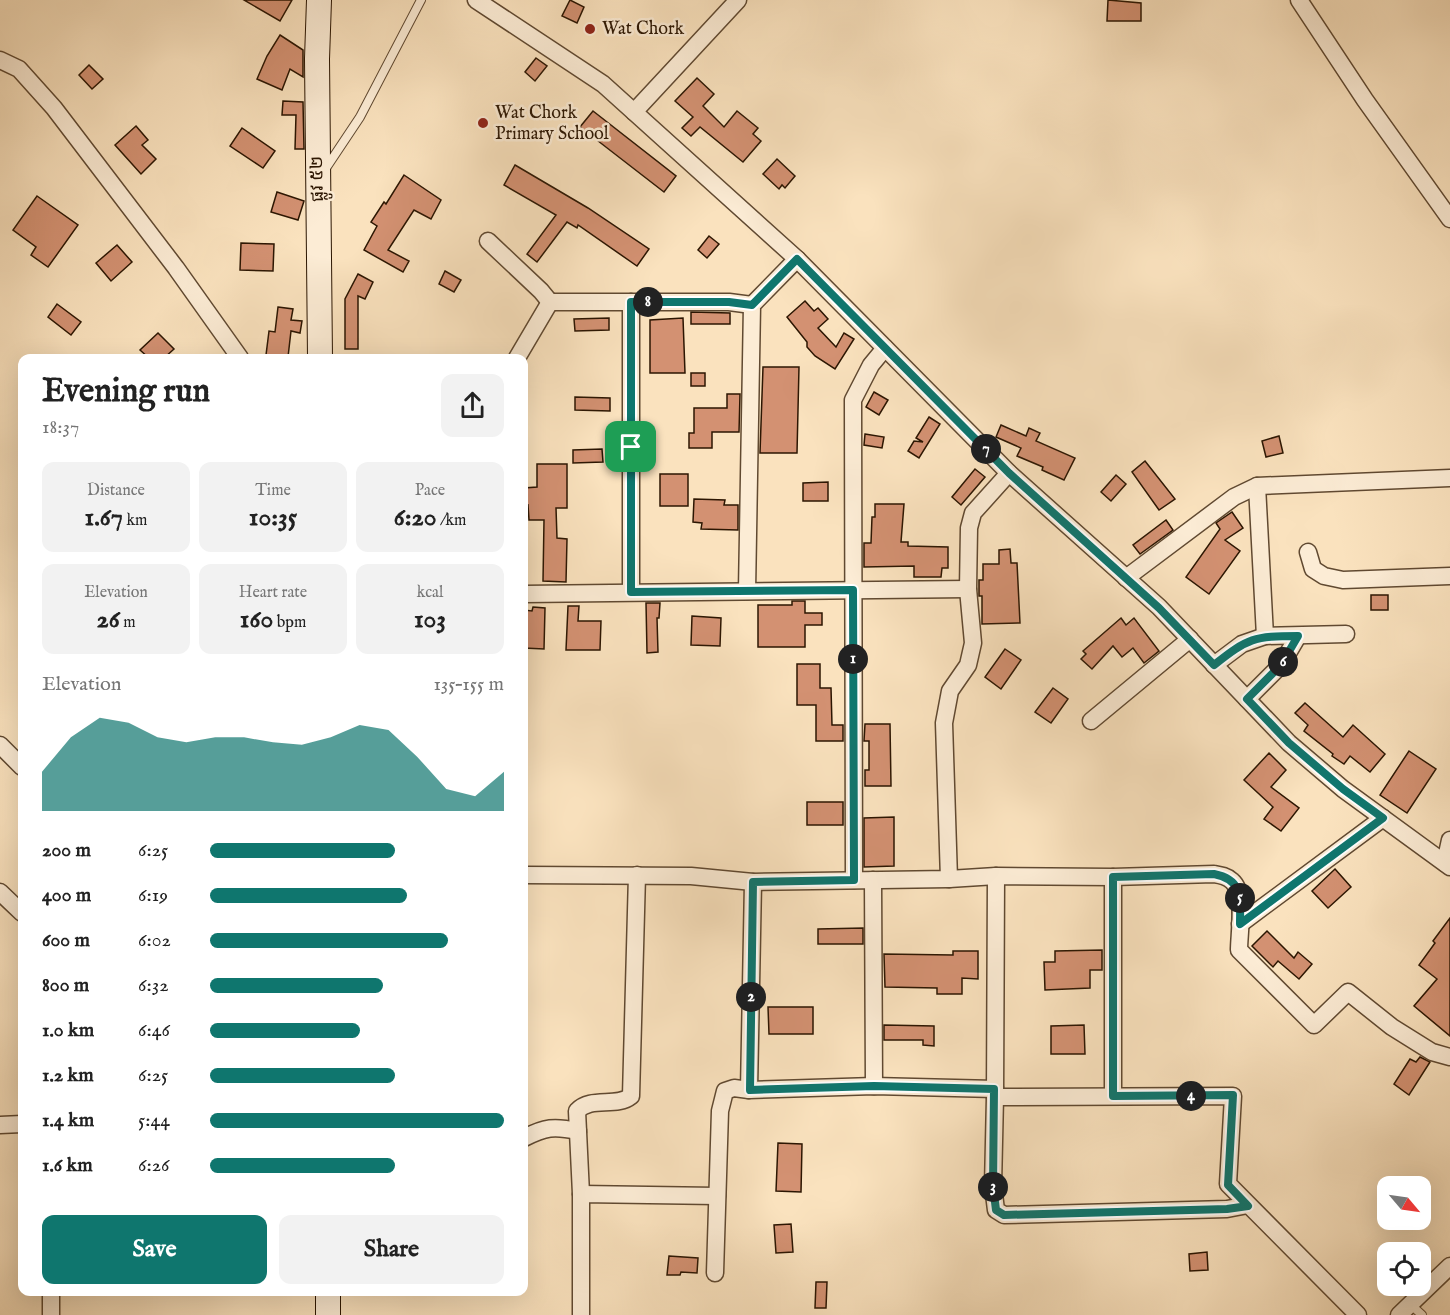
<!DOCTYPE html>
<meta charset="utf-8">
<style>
:root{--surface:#fff;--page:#f2f2f2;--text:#222;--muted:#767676;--accent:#0f766e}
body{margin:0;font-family:"IM FELL English","Noto Sans Khmer",serif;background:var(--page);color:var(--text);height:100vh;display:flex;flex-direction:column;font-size:22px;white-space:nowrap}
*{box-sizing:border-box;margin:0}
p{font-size:20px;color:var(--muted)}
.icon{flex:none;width:33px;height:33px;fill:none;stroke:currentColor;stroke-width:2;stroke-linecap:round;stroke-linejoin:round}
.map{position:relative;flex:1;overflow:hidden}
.side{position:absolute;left:18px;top:354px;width:510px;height:942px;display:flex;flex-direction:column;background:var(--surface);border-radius:12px;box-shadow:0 6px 24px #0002}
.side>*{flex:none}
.needle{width:39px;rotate:119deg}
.tools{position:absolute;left:1377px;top:1176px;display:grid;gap:12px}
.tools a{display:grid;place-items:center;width:54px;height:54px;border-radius:12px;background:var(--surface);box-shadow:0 6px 24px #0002;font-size:30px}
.pin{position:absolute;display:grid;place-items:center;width:51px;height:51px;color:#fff;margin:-26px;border-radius:12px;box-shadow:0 3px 9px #0006}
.km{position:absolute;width:30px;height:30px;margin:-15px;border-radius:50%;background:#222;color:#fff;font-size:16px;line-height:30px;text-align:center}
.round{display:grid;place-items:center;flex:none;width:63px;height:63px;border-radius:12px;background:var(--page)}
.overview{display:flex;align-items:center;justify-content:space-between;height:102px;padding:0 24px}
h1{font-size:33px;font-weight:700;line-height:45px}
.stats{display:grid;grid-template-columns:repeat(3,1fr);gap:9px;height:102px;padding:6px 24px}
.stats div{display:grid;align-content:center;border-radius:12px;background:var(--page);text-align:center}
.stats b{font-size:26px;font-weight:700}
.stats small{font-size:16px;font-weight:400}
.stats p{font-size:16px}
.chart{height:168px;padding:12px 24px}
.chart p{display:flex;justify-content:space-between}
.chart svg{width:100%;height:108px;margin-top:6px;fill:var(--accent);opacity:.7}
.button{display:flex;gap:12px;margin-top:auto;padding:12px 24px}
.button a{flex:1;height:69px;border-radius:12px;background:var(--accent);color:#fff;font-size:24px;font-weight:700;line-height:69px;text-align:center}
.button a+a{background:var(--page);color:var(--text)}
ul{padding:0 24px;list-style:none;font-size:20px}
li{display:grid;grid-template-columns:96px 72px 1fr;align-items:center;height:45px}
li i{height:15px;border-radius:8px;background:var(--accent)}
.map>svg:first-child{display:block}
.building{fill:#d39172;stroke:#2c1602;stroke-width:1.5}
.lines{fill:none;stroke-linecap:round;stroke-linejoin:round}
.lane-casing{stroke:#604931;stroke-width:10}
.street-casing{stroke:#604931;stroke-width:19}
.secondary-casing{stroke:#2c1602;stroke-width:26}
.lane{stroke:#fcecd5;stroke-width:8}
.street{stroke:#fcecd5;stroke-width:16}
.secondary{stroke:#fcecd5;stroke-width:24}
.route-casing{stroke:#fff;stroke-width:12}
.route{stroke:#0f766e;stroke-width:8}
.poi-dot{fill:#8f2418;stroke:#fcecd5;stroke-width:2}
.labels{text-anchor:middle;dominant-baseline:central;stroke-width:5;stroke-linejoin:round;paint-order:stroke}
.poi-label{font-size:18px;fill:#2c1602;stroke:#fcecd5;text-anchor:start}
.street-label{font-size:18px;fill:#2c1602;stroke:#fcecd5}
</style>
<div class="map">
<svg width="1450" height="1315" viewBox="0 0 1450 1315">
<rect width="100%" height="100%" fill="#fae2be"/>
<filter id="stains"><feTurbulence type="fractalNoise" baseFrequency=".00333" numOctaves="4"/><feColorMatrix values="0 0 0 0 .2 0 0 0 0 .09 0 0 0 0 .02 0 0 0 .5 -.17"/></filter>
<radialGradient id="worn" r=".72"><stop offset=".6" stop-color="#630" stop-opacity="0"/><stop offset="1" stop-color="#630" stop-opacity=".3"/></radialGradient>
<g class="building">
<path d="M244,0H292L280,21Z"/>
<path d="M570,0L584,7L577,23L562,16Z"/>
<path d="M1108,0L1141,3V21H1107Z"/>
<path d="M280,35L303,50V77L290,69L282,90L257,79L267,56Z"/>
<path d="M536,58L547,66L535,81L525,72Z"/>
<path d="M89,65L103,79L92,89L79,75Z"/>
<path d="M697,78L714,94L703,106L724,127L737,111L758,128L753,134L761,141L743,162L700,127L691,136L682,128L693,117L675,101Z"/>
<path d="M283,101L303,102L304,149H295L296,115H282Z"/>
<path d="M593,111L676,176L664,192L580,127Z"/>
<path d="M136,126L148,140L142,145L156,159L141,174L115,145Z"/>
<path d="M242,128L275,151L263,168L230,146Z"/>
<path d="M777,159L795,176L785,188L782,185L779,189L763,174Z"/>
<path d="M515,165L588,208L649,249L637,266L578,225L577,228L567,222L537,262L527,254L556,215L504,185Z"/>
<path d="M404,175L441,200L431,219L414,210L388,250L409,261L403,272L364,250L377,226L371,222L384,202L386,204Z"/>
<path d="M277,192L304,201L298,220L271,212Z"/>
<path d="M37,196L78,225L48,267L31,255L36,247L13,230Z"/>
<path d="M709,236L719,244L707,258L698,250Z"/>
<path d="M241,243L274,244L273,271L240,270Z"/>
<path d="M117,245L132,262L111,281L96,263Z"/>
<path d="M445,271L461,280L454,292L439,284Z"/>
<path d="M358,274L373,282L365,299L358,296V349H345V299Z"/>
<path d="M805,301L814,311L818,308L828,319L818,328L836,347L844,333L854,339L835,369L815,356L807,347V342L787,317Z"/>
<path d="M57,304L81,322L71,335L48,317Z"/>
<path d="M278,307L293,309L291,320L302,321L300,333L291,331L288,357L266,355L269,331L275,332Z"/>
<path d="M691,312L730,313V324H691Z"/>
<path d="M609,318V330L575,331L574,319Z"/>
<path d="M683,318L685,373H650V320Z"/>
<path d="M158,333L174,349L164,358H149L140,350Z"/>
<path d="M763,367H799L797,453H760Z"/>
<rect x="691" y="373" width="14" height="13"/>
<path d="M874,392L888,400L879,415L866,407Z"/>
<path d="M727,394H740L739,432H712V448H689V433H694V408H727Z"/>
<path d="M575,397L610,398V411L575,410Z"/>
<path d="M929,417L940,424L919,458L908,451L914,441L923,442L916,438Z"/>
<path d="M1001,425L1026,436L1029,428L1040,433L1036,441L1075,458L1064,480L1042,470L1043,467L1017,456L1021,448L996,437Z"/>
<path d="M865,434L884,437L882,448L864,445Z"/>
<path d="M1279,436L1283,453L1266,457L1262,441Z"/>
<path d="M602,449L603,462L573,463V450Z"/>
<path d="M1145,461L1175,499L1159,510L1132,472Z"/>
<path d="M537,464H567V508H556L557,538L567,539L566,582L543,581L544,520H529L528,505L524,506V488L537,487Z"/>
<path d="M975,469L985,477L961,505L952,497Z"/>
<rect x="660" y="474" width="28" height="32"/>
<path d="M1116,475L1126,484L1111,501L1101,492Z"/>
<path d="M828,482V501H803V483Z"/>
<path d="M694,499L725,500L724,505H738V530L701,529L702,523L693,522Z"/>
<path d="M875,504H904L901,542H908V546L948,547V568H942L941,577H914V566L864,567V543H871L872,517H875Z"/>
<path d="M1232,512L1243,528L1225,540L1240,551L1209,594L1186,577L1220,529L1216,523Z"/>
<path d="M1166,520L1173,530L1140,554L1133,545Z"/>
<path d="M1010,549L1011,563H1017L1020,623L982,624V596H979V580H983V564H999V550Z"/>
<rect x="1371" y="595" width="17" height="15"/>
<path d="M792,601H805V613H822V625H805V647H758V605H792Z"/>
<path d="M646,603H660L659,618H657L658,652L647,653Z"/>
<path d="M568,606H579L578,621H601L600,650H566Z"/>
<path d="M533,607L545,608L544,649L524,648V610L532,611Z"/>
<path d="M692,616L721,618L720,646L691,645Z"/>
<path d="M1121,618L1126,625L1134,618L1159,651L1144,663L1133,648L1122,657L1113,646L1092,669L1081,659L1086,654L1083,651Z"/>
<path d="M1005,649L1021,660L1001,689L985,677Z"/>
<path d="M797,664H820V688H831L832,725H843V741H816V705H797Z"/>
<path d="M1053,688L1068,699L1051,723L1035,712Z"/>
<path d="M1305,703L1343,737L1353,725L1385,754L1370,772L1350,756L1344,764L1332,756L1333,754L1304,731L1308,725L1295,713Z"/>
<path d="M865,724H890L891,786H865V770H869V741H864Z"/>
<path d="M1409,751L1436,769L1407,813L1380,795Z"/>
<path d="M1269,753L1286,770L1271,787L1299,808L1281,831L1264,819L1273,807L1244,780Z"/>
<rect x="807" y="802" width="36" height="23"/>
<path d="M894,817V866L864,867V818Z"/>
<path d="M1335,869L1351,887L1328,908L1312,891Z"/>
<path d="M1450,918V1036L1414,1006L1437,979L1419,965L1435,943L1433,941Z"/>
<path d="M863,928V944H818V929Z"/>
<path d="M1267,931L1294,958L1298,952L1312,964L1299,979L1278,961L1273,967L1252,946Z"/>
<path d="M1102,950V970H1090V988L1045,990L1044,962H1055V951Z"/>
<path d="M953,951H978V979L962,978V994H937V988L885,987L884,954L953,955Z"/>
<path d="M768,1007H813V1034H769Z"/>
<path d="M884,1025L934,1026V1046L923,1045V1040H884Z"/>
<path d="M1084,1025L1085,1054H1051V1026Z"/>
<path d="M1420,1057L1430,1062L1409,1095L1394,1084L1410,1059L1416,1062Z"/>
<path d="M778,1143L802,1144L801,1192L776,1191Z"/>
<path d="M791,1224L793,1252L776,1253L774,1225Z"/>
<path d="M1207,1252L1208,1270L1190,1271L1189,1254Z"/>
<path d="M669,1256L698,1258L697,1273L681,1272L680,1275H667Z"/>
<path d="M816,1282H827L826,1308H815Z"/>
</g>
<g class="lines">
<g class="lane-casing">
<g id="lane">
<path d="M324,171L360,117L421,0"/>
<path d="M1410,1304L1422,1315"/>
</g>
</g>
<g class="street-casing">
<g id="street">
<path d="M476,0L603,84L797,259L1009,473L1159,607L1289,743L1343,789L1450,867"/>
<path d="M1299,0L1365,100L1450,219"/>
<path d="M0,60L19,69L54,108L176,268L240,358"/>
<path d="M634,112L738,0"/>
<path d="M488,241L541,291L550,302"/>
<path d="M550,302H729L752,305"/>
<path d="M631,302V592"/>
<path d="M517,358L550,302"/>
<path d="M1257,486L1265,636"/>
<path d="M1308,552L1313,569L1324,576L1343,580L1450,576"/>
<path d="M1126,578L1234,497L1257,486L1450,478"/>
<path d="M747,591L752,305L797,259"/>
<path d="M524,594L968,589"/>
<path d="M1214,665L1242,644L1265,636L1346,634"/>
<path d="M1247,699L1281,665L1298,636"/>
<path d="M1091,721L1190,639"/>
<path d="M0,745L22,767"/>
<path d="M1445,863L1450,840"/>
<path d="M524,875L691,876L753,882L949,879L996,876L1113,877L1214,874C1220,875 1227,876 1232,881C1246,893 1239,933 1239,950L1314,1025L1348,992L1392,1027L1432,1052L1450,1057"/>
<path d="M996,876L995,1097L993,1186L996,1210L1004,1215L1227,1209L1248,1205"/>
<path d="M949,879L944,723L950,691L968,665L973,643L968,589L969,528L973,513L1009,473"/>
<path d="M854,880L853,400L871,365L885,348"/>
<path d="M873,880L874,1086"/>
<path d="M0,892L22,913"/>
<path d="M1240,924L1383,818"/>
<path d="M749,1090L753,882"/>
<path d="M1113,1096V877"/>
<path d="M995,1097L1233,1096L1228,1184L1358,1315"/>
<path d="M0,1125L22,1124"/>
<path d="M524,1138C545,1127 554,1126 578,1131"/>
<path d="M581,1194L577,1111C591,1096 616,1108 631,1096L637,875"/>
<path d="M715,1273L720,1111L725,1091L734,1088L749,1090L874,1086L995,1089"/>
<path d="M51,1292V1315"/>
<path d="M581,1315V1194L717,1196"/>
<path d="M1399,1315L1450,1266"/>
</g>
</g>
<g class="secondary-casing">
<g id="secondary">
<path d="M319,0L317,59L320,358"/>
<path d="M328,1292V1315"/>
</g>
</g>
<use href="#lane" class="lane"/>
<use href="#street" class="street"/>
<use href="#secondary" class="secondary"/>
</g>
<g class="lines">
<g class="route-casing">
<path id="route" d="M797,259L1009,473L1159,608L1214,665C1248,638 1254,636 1298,636L1281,665L1247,699L1289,743L1343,789L1383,818L1240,924C1240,899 1244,880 1214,874L1113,877V1096L1233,1095L1228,1185L1248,1206L1227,1209L1004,1215L996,1210L993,1186L994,1089L874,1086L750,1090L753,882L854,880L853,590L631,592V302H729L752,305Z"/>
</g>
<use href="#route" class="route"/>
</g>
<g class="poi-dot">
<circle cx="590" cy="29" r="6"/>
<circle cx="483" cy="123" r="6"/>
</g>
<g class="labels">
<g class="poi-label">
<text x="602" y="29">Wat Chork</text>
<text x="495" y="113">Wat Chork<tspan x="495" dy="21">Primary School</tspan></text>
</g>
<g class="street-label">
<text transform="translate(318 179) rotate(-91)">ផ្លូវ ៥២</text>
</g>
</g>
<rect width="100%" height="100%" filter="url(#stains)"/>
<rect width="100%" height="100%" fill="url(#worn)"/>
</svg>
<div class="tools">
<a><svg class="needle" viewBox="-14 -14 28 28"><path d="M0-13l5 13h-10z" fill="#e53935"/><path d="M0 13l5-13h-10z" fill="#767676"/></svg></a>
<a><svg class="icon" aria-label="locate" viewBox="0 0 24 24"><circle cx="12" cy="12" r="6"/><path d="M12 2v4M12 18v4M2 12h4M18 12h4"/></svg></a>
</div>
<div class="pin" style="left:631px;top:447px;background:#1e9e55"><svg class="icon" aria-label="arrive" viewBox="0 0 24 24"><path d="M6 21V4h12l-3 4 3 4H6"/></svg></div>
<b class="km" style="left:853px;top:659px">1</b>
<b class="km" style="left:751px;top:997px">2</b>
<b class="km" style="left:993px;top:1187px">3</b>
<b class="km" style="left:1191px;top:1096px">4</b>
<b class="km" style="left:1240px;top:898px">5</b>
<b class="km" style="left:1283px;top:662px">6</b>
<b class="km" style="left:986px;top:449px">7</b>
<b class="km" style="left:648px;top:302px">8</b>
<section class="side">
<div class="overview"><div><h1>Evening run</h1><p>18:37</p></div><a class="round"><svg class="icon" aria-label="share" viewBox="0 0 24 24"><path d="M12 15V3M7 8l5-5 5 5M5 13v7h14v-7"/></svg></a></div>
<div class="stats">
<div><p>Distance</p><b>1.67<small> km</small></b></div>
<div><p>Time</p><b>10:35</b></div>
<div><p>Pace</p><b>6:20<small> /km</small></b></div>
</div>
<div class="stats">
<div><p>Elevation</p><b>26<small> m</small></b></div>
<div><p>Heart rate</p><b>160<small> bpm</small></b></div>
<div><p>kcal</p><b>103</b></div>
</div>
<div class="chart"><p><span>Elevation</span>135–155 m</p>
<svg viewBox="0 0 160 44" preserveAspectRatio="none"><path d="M0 44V28L10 14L20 6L30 8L40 14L50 16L60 14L70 14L80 16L90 17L100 14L110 9L120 11L130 22L140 35L150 38L160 28V44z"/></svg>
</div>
<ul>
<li><b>200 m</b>6:25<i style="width:63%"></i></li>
<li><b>400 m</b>6:19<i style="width:67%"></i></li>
<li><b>600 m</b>6:02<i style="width:81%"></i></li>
<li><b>800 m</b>6:32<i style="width:59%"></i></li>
<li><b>1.0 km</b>6:46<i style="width:51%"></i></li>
<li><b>1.2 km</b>6:25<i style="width:63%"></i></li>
<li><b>1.4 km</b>5:44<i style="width:100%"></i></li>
<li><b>1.6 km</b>6:26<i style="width:63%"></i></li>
</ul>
<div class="button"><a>Save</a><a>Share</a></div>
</section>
</div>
